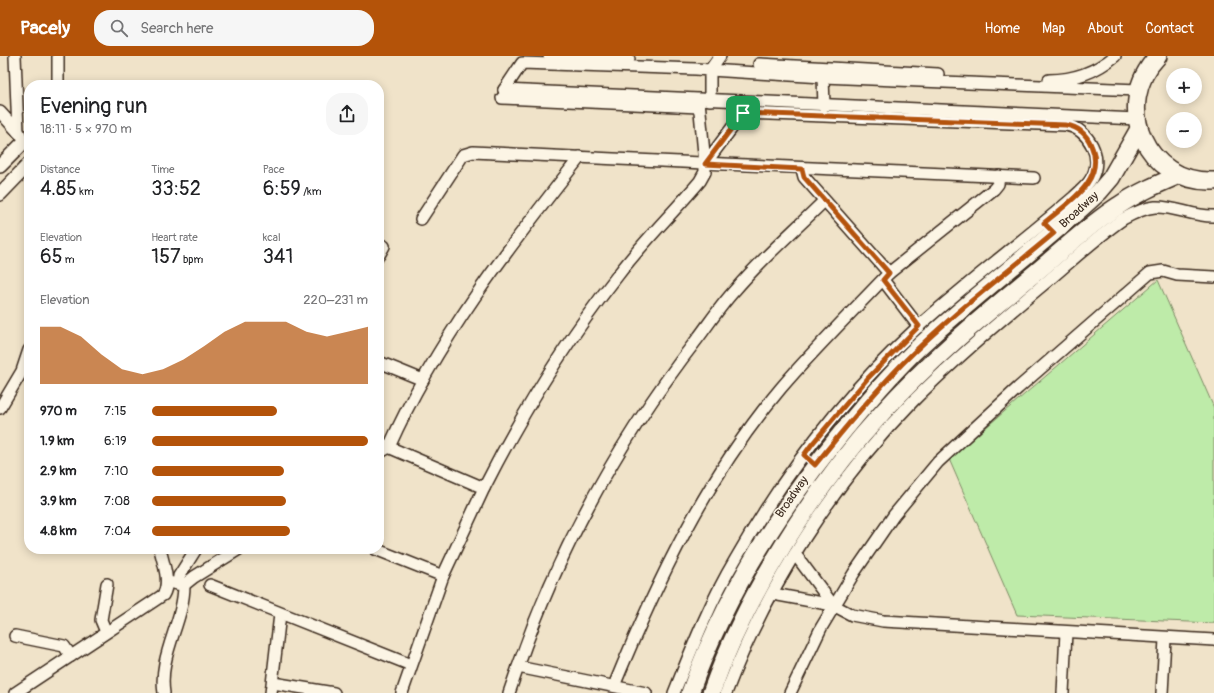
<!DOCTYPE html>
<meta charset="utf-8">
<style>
:root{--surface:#fff;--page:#f6f6f6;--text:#202124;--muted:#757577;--accent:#b45309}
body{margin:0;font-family:Pangolin,sans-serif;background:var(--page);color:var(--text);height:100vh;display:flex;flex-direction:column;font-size:15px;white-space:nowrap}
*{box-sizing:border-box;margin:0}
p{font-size:13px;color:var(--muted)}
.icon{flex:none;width:22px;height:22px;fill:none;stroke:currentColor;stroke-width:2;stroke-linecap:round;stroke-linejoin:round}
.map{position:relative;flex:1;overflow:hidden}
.sheet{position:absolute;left:24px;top:24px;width:360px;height:474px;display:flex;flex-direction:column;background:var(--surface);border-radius:16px;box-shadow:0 2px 10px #0003}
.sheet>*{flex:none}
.tools{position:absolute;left:1166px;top:12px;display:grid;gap:8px}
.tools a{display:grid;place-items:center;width:36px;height:36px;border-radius:50%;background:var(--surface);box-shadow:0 2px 10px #0003;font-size:20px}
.pin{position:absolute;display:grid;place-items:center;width:34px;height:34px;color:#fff;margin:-17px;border-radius:8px;box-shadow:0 2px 6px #0006}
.round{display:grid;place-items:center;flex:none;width:42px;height:42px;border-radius:16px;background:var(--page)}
.head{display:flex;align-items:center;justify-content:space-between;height:68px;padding:0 16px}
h1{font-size:22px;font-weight:600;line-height:30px}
.figures{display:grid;grid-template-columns:repeat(3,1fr);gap:6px;height:68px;padding:4px 16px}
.figures div{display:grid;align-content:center}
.figures b{font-size:20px;font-weight:600}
.figures small{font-size:11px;font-weight:400}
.figures p{font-size:11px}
.chart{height:112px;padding:8px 16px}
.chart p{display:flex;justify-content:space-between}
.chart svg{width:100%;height:72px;margin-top:4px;fill:var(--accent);opacity:.7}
ul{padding:0 16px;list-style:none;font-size:13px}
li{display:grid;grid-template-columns:64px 48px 1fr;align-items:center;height:30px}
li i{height:10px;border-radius:5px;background:var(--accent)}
header{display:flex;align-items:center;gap:24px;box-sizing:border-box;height:56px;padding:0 20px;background:var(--accent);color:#fff}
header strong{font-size:19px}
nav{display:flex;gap:22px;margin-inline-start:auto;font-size:14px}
.search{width:280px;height:36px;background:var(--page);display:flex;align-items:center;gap:10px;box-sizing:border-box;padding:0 14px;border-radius:16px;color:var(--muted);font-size:15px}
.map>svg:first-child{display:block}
.green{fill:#beeba9;stroke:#7c8a64}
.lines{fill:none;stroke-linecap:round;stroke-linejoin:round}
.minor-casing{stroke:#3b2a1e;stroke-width:14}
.tertiary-casing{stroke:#3b2a1e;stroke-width:16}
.primary-casing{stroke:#3b2a1e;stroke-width:20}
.minor{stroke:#fcf5e5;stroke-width:11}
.tertiary{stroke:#fcf5e5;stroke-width:13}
.primary{stroke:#fcf5e5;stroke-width:17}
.route-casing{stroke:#fff;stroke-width:8}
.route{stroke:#b45309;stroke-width:5}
.labels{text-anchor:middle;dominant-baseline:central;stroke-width:3;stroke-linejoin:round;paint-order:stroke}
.street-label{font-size:12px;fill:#3b2a1e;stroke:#fcf5e5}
</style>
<header>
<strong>Pacely</strong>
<div class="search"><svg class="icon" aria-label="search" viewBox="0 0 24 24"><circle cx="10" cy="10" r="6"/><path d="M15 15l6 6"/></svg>Search here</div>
<nav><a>Home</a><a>Map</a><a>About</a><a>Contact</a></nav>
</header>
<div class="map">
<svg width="1214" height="637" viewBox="0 0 1214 637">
<rect width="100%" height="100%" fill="#f0e3c9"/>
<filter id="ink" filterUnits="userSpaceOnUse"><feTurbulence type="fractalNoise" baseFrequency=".025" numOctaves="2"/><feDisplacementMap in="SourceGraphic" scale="8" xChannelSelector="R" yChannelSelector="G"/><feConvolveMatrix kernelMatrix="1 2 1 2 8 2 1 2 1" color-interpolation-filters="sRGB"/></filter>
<g filter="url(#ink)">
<path class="green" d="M1158,224L1214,352V567L1017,559L949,403Z"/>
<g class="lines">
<g class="minor-casing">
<g id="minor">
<path d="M15,0L18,76"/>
<path d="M58,0V29"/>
<path d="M549,0L629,3"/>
<path d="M720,0L710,14L823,21L1138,34"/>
<path d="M759,8L938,18"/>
<path d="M823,21L824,50"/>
<path d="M1049,24C1074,24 1096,16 1115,0"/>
<path d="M504,34L1137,63"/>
<path d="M504,34L522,7L696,13L710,14V44"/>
<path d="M502,42L699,51"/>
<path d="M699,45L705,108L743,57L744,50"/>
<path d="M0,56L20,78"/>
<path d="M421,163L463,99L473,96C660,105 847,115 1034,122"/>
<path d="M379,199L384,190"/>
<path d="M889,217L994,133L998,128L999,120"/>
<path d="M883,224L919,271"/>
<path d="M379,306L423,324"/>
<path d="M0,352L22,315L29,294"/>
<path d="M379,387L484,432L443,520L402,637"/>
<path d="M379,397L389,391C436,285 508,192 580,101"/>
<path d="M484,432C522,357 566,285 618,219C643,186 673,157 700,125L705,116V108"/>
<path d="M375,493L443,520"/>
<path d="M795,498L833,549"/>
<path d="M167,526L184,529L194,521L239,493"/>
<path d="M178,528L179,520L196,493"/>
<path d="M210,529L411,609"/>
<path d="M773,538L833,549L852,559L883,565L1214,584"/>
<path d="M106,576L101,564L107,528"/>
<path d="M15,580L64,590L71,600"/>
<path d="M273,627L334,637"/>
<path d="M614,630C657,525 707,420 781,332C815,292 853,255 889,217L804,121L802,113"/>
<path d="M15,637L163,539C171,526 163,507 160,493"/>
<path d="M164,637C158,599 184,566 184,529"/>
<path d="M271,637L280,558"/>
<path d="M509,637L518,611"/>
<path d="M646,637L518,611C559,492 621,381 698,282C710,266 721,249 735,234C762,202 795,174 824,145"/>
<path d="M674,637C692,592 710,546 735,504C784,418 846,337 919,270C969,225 1023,185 1074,141C1080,135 1087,130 1091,123C1104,102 1089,73 1066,69L743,57"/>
<path d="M726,637C766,531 834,426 913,345C953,305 995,269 1038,233C1066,210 1093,184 1123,163C1132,158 1144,152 1155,151C1175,150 1194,161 1214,160"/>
<path d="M790,637L821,572L854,517L894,459L938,406L1018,332L1150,217L1163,215L1177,219L1214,221"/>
<path d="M1063,637L1066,576"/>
<path d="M1162,637L1165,583"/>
</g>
</g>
<g class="tertiary-casing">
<g id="tertiary">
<path d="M0,110L26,84H29"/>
<path d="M0,138L29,108"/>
</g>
</g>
<g class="primary-casing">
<g id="primary">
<path d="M1158,0C1111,49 1146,128 1214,125"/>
<path d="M690,637C724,541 780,452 844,374C871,341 899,308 931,280C986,231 1045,186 1099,136L1111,122L1139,73"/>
<path d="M711,637C746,539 812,434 882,357C927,307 977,265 1029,222C1059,198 1087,170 1118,150C1137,137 1158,128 1179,119"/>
</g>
</g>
<use href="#minor" class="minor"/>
<use href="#tertiary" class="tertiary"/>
<use href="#primary" class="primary"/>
</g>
</g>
<g class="lines" filter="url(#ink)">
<g class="route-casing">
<path id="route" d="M743,57L1066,69C1078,71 1086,77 1091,89C1107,125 1067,147 1044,167L1054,177C1003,220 949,260 902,308C871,340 843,374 815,409L804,399L812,388L868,322L919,270L883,224L889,217L804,121L802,113L705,108Z"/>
</g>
<use href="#route" class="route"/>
</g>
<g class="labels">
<g class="street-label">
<text transform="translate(1079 154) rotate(-42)">Broadway</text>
<text transform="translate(792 441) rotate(-55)">Broadway</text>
</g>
</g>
</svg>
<div class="tools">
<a>+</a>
<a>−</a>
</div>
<div class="pin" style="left:743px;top:57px;background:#1e9e55"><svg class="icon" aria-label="arrive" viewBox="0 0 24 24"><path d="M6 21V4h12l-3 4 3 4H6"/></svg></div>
<section class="sheet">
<div class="head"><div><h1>Evening run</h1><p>18:11 · 5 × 970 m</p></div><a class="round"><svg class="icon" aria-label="share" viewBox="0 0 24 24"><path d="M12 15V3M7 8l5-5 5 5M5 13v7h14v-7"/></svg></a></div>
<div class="figures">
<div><p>Distance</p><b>4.85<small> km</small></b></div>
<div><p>Time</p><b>33:52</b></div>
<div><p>Pace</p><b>6:59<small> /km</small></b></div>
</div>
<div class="figures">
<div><p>Elevation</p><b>65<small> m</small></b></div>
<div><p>Heart rate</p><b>157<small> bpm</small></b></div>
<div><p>kcal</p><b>341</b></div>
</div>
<div class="chart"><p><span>Elevation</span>220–231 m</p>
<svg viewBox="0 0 160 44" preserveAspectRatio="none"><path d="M0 44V9L10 9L20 15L30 26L40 35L50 38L60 35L70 29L80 21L90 12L100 6L110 6L120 6L130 12L140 15L150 12L160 9V44z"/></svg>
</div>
<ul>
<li><b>970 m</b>7:15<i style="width:58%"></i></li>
<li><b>1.9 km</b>6:19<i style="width:100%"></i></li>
<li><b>2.9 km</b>7:10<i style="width:61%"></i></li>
<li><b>3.9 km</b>7:08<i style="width:62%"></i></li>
<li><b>4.8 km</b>7:04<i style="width:64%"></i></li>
</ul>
</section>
</div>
